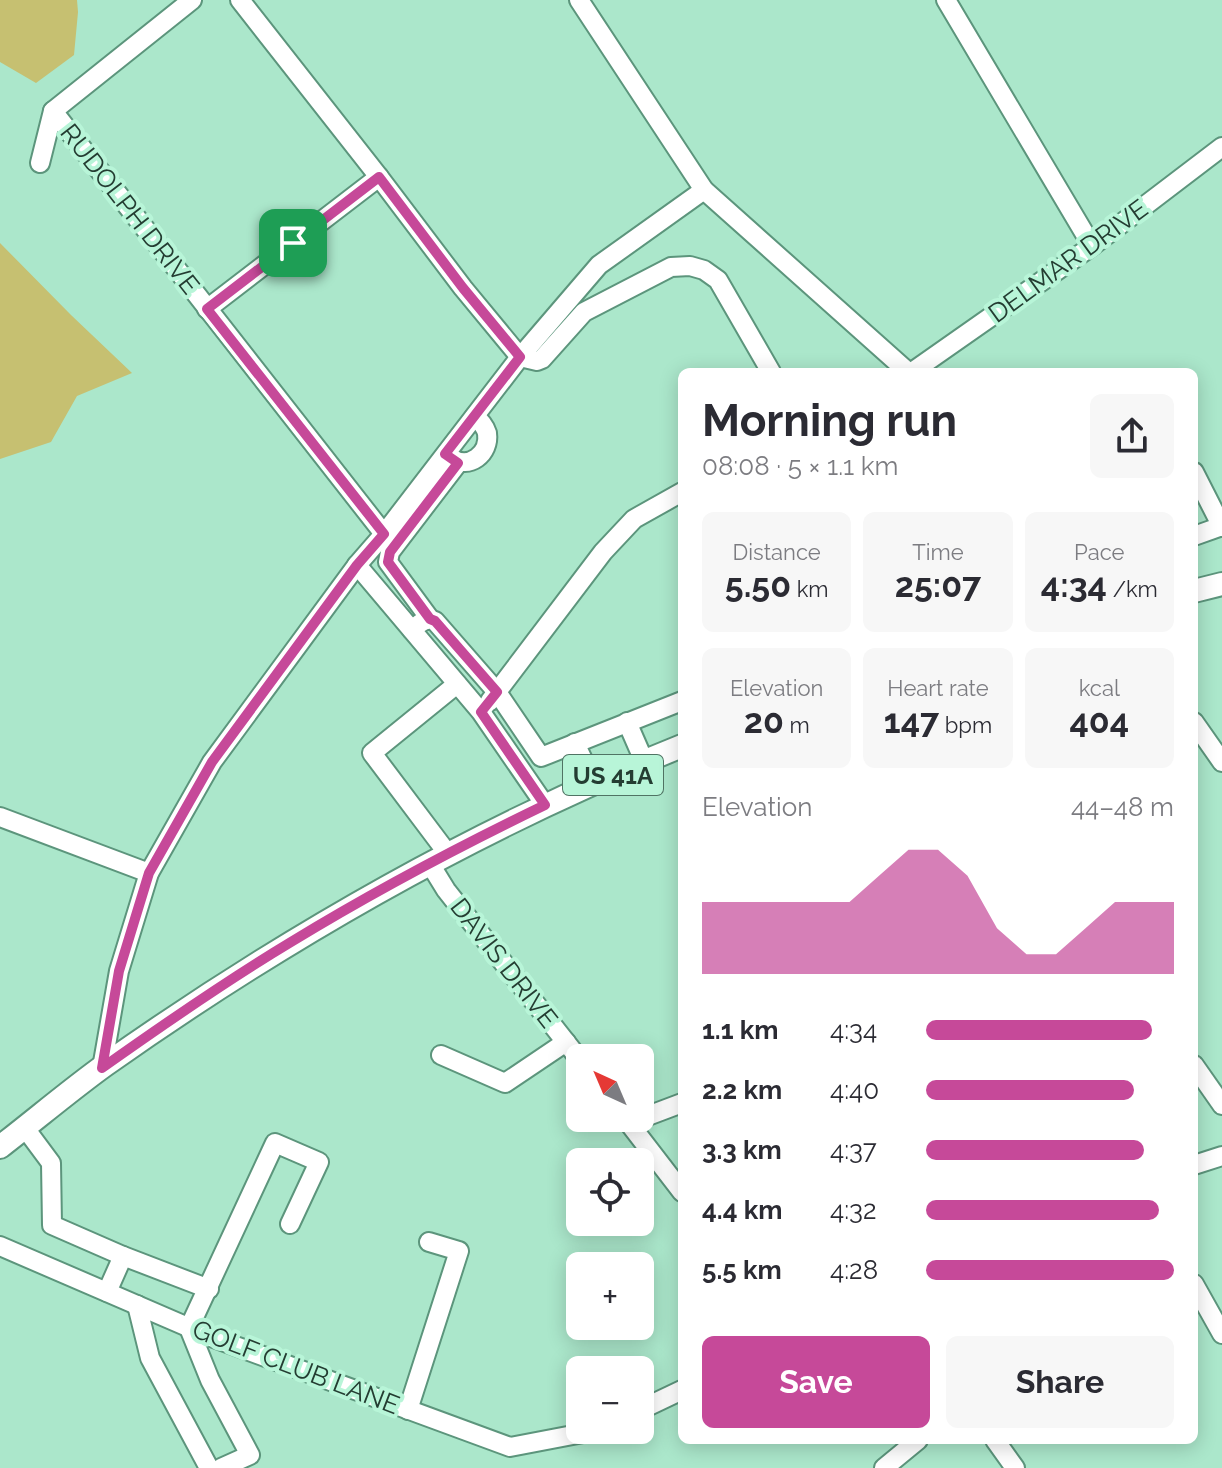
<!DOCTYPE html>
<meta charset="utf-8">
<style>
:root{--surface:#fff;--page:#f7f7f7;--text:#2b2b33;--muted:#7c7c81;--accent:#c64999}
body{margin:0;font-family:Raleway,sans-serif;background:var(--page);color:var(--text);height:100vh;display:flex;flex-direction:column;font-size:30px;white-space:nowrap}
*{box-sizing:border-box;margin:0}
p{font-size:26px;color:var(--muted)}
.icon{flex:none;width:44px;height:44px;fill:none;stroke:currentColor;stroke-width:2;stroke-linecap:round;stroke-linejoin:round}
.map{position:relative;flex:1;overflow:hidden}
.drawer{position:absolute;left:678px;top:368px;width:520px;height:1076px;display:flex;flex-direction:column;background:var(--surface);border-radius:12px;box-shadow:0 4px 20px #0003}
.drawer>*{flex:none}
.needle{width:52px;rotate:316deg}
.tools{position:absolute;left:566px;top:1044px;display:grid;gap:16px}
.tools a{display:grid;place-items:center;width:88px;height:88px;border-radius:12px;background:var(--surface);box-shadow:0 4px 20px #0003;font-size:40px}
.pin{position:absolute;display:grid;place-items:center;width:68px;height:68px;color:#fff;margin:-34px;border-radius:16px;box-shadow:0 4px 12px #0006}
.round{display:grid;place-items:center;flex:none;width:84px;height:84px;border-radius:12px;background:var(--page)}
.head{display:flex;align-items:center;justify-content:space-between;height:136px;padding:0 24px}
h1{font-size:44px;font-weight:700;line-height:60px}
.figures{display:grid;grid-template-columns:repeat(3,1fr);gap:12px;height:136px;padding:8px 24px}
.figures div{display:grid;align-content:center;border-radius:12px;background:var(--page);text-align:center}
.figures b{font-size:34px;font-weight:700}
.figures small{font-size:22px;font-weight:400}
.figures p{font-size:22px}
.chart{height:224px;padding:16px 24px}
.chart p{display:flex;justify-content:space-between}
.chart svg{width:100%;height:144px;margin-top:8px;fill:var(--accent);opacity:.7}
.cta{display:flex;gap:16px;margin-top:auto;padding:16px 24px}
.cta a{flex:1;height:92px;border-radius:12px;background:var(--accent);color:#fff;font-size:32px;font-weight:700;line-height:92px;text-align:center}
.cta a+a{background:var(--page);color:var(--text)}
ul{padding:0 24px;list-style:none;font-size:26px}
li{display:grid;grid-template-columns:128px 96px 1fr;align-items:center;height:60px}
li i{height:20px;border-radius:10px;background:var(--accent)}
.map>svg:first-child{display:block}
.green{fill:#c6c071}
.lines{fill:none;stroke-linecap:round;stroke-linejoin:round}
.minor-casing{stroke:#5c957c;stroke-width:22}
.major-casing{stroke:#5c957c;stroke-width:26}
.minor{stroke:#fff;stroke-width:18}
.major{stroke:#fff;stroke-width:22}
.route-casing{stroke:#fff;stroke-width:16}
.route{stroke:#c64999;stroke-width:10}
.labels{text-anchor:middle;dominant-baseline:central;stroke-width:8;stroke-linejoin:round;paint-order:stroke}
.shield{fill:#b8f5d8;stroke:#507464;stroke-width:2}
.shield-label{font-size:24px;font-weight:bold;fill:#243d32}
.street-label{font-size:26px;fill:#243d32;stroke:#b8f5d8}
</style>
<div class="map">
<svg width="1222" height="1468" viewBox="0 0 1222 1468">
<rect width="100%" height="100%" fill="#abe7cb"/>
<g class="green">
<path d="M0,0H77L78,12L74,55L36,83L0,62Z"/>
<path d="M0,243L71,315L132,373L77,396L51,442L0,459Z"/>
</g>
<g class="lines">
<g class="minor-casing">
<g id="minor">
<path d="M240,0L379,177L463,288L520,357L537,361L542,359L584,312L671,267L690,266L704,270L718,280L771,372"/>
<path d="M579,0L704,190L908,372"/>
<path d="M946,0L1092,246"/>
<path d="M53,111L384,534"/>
<path d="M40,163L53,111L192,0"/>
<path d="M207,309L379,177"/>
<path d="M912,372L1092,246L1222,147"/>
<path d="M451,458C469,470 490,454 487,433C485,426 480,421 475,416"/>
<path d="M1194,472L1222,527"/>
<path d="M1194,536L1222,526"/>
<path d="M357,565L481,712L545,805"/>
<path d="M430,619L388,562L390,552L458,463"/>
<path d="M412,630C419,624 425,617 435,621L497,692L541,757L682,701"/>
<path d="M490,701L603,552L634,519L682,492"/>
<path d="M627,722L644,761"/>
<path d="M1194,722L1222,762"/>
<path d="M575,743L594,783"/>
<path d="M0,817L149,873"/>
<path d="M448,854L372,753L457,684"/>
<path d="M430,864L446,890L580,1060"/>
<path d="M441,1055L505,1083L566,1042"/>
<path d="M1194,1065L1222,1105"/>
<path d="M102,1068L119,971L149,873L212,762L357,565L384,534L520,357L599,265L704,190"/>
<path d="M625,1118L682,1192"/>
<path d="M629,1123L682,1103"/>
<path d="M25,1128L51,1163L52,1225L123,1256L107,1292"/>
<path d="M1194,1165L1222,1156"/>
<path d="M0,1246L211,1337L510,1447L599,1430"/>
<path d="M123,1256L209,1289"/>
<path d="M1194,1284L1222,1334"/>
<path d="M137,1305L150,1358L209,1468"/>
<path d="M408,1410L459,1251L429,1242"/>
<path d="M640,1410L682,1390"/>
<path d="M995,1440L1015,1468"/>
<path d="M221,1468L250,1455L210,1380L189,1328L275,1143L319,1162L290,1224"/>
<path d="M884,1468L918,1440"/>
</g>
</g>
<g class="major-casing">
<g id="major">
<path d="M1194,591L1222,584"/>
<path d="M0,1147C35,1120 69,1091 105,1065C285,938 477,828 682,746"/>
</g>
</g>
<use href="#minor" class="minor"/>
<use href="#major" class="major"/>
</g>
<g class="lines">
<g class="route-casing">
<path id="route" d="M379,177L463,288L520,357L445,454L458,463L390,552L388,562L430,619L435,621L497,692L481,712L545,805C458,847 373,892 291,942C226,981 164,1024 102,1068L119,971L149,873L212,762L357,565L384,534L207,309Z"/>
</g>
<use href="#route" class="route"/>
</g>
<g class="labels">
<rect class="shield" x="563" y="755" width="100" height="40" rx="6"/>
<g class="shield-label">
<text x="613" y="775">US 41A</text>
</g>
<g class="street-label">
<text transform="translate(130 209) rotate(52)">RUDOLPH DRIVE</text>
<text transform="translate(1068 261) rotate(-36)">DELMAR DRIVE</text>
<text transform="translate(504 963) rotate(52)">DAVIS DRIVE</text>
<text transform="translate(296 1367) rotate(21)">GOLF CLUB LANE</text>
</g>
</g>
</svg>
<div class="tools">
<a><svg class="needle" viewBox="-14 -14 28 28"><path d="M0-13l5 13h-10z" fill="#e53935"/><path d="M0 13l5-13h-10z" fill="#7c7c81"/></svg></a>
<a><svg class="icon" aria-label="locate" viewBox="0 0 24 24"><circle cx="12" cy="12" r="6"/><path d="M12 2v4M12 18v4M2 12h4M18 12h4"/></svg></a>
<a>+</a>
<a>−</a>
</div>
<div class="pin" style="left:293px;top:243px;background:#1e9e55"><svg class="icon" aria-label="arrive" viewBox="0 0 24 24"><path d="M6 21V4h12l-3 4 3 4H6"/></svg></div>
<section class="drawer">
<div class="head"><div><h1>Morning run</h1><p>08:08 · 5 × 1.1 km</p></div><a class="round"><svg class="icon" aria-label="share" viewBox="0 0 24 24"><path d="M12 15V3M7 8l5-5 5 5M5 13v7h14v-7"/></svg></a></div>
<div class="figures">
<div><p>Distance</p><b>5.50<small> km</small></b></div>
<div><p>Time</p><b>25:07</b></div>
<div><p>Pace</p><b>4:34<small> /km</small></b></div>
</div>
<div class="figures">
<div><p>Elevation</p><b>20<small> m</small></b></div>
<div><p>Heart rate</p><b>147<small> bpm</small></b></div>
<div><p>kcal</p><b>404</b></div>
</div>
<div class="chart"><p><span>Elevation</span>44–48 m</p>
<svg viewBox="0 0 160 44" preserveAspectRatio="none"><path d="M0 44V22L10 22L20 22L30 22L40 22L50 22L60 14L70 6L80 6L90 14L100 30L110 38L120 38L130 30L140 22L150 22L160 22V44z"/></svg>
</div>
<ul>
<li><b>1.1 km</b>4:34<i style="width:91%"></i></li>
<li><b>2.2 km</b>4:40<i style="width:84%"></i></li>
<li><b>3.3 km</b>4:37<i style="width:88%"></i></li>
<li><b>4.4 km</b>4:32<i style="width:94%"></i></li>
<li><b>5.5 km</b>4:28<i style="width:100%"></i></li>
</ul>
<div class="cta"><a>Save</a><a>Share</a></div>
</section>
</div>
